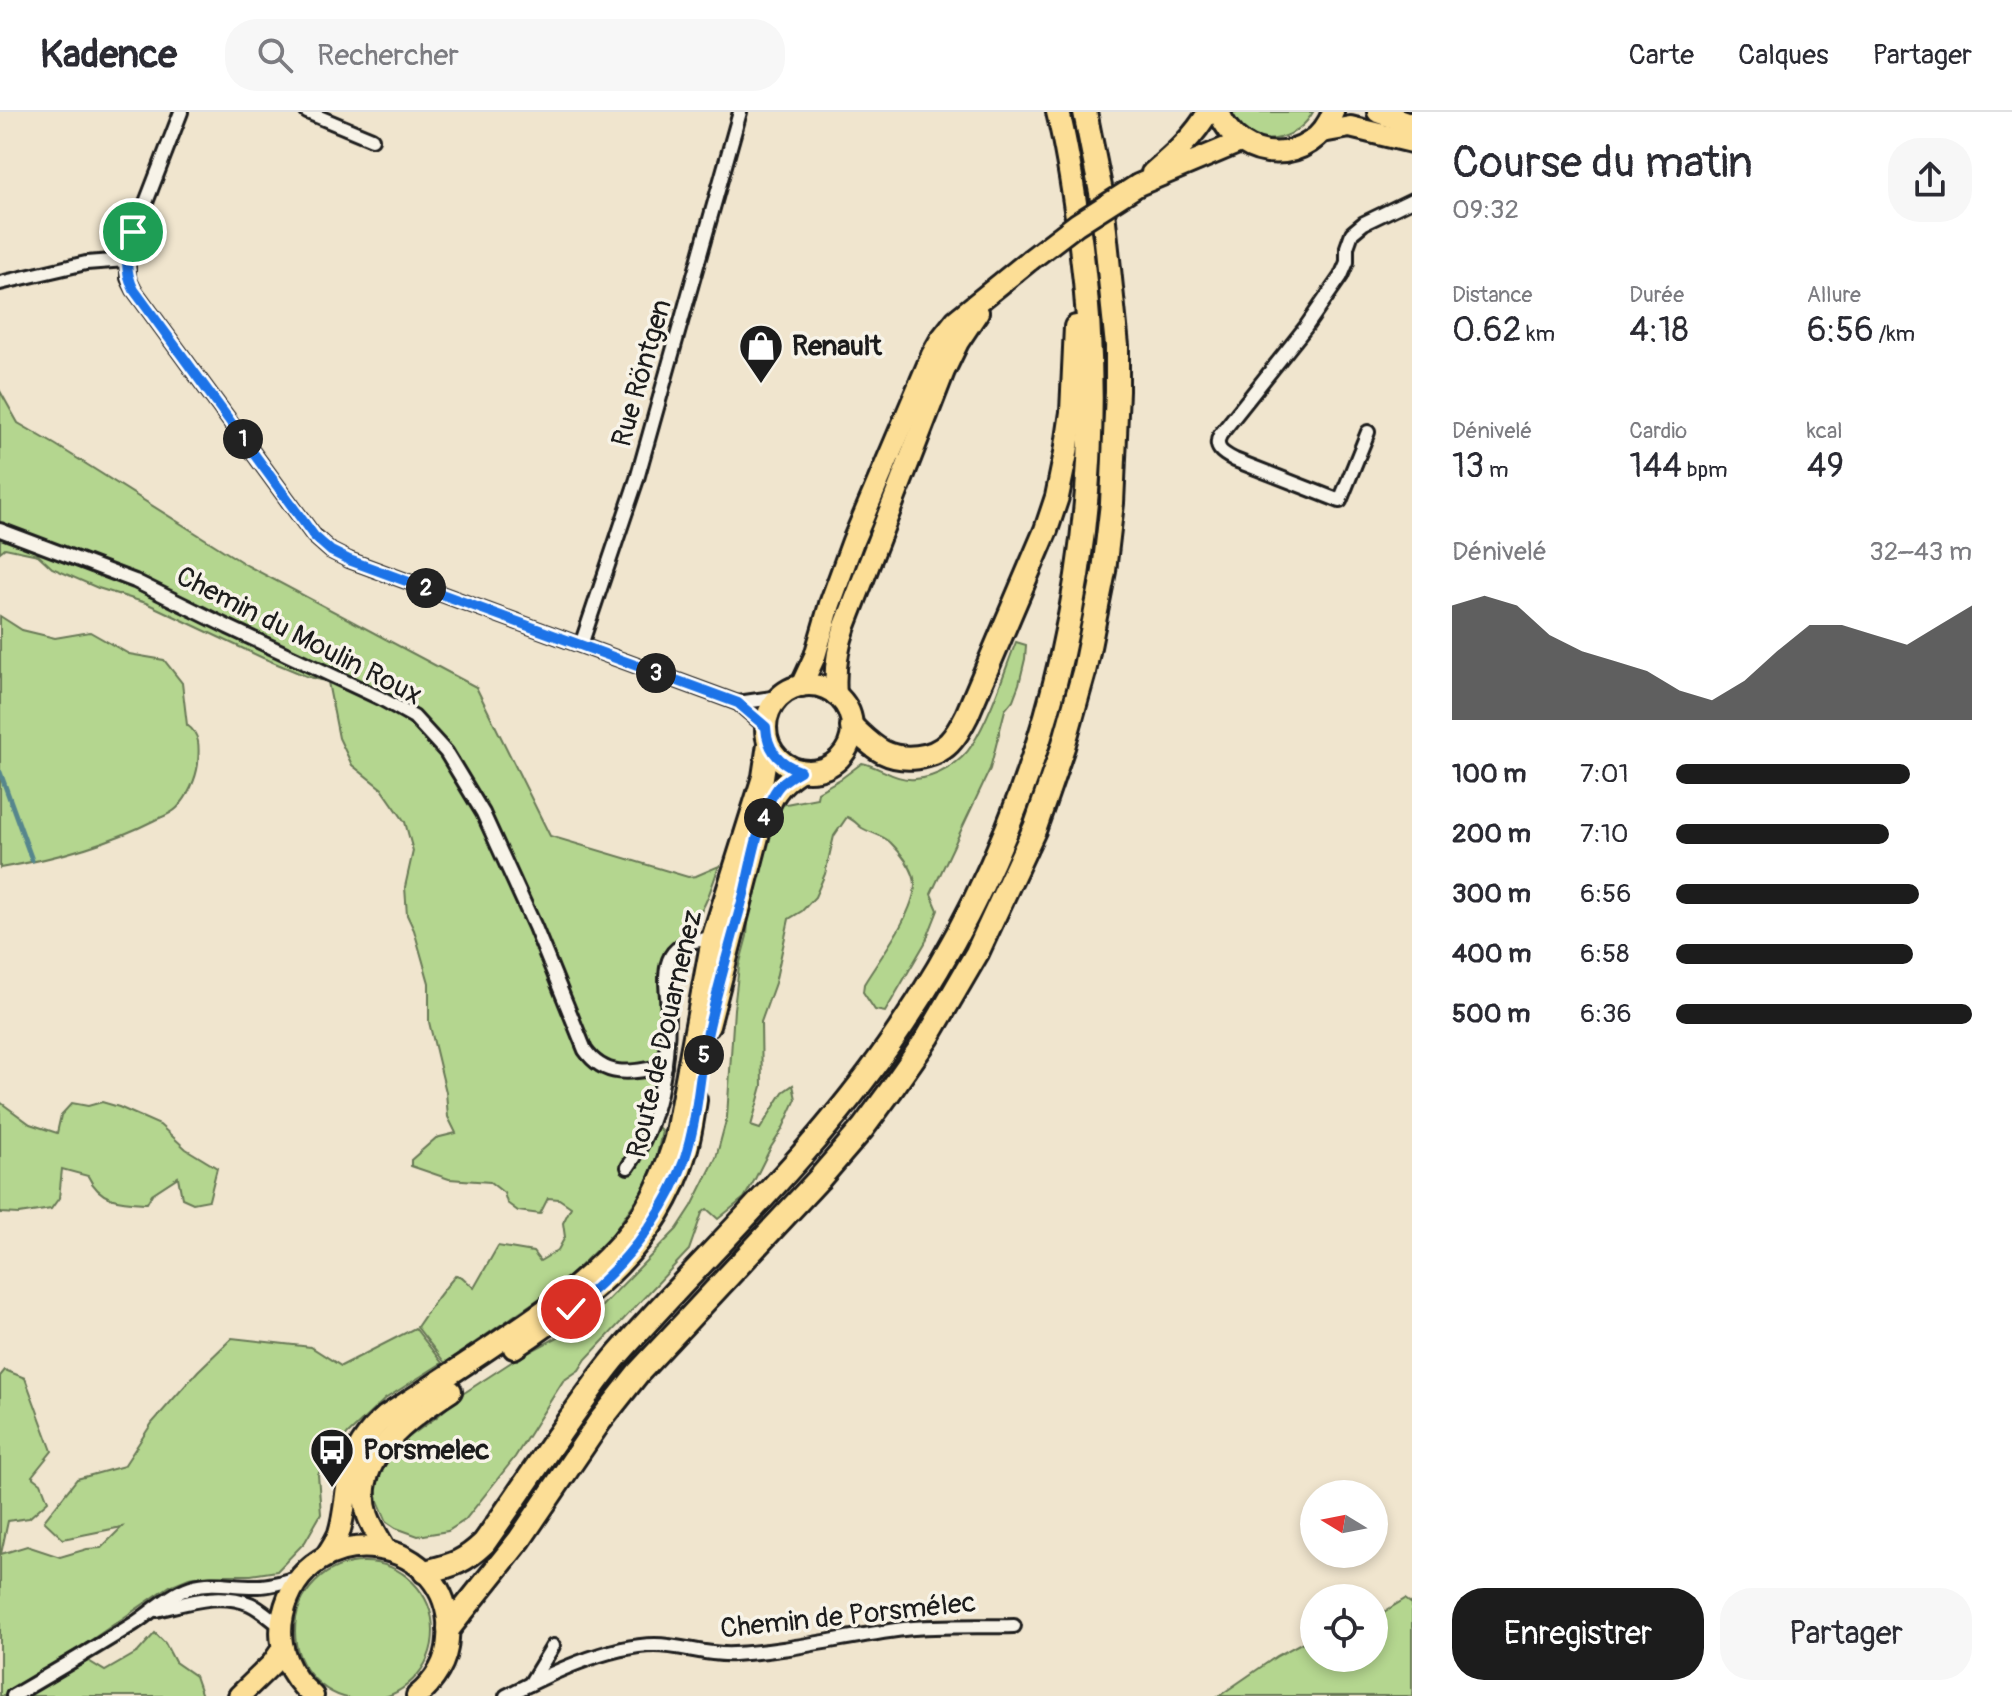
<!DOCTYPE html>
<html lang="fr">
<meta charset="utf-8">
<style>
:root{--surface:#fff;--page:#f7f7f7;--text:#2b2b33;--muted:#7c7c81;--line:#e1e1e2;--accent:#1c1c1c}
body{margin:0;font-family:Pangolin,sans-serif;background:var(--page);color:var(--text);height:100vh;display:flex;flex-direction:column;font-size:30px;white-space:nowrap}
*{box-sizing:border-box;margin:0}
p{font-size:26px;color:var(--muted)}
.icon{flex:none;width:44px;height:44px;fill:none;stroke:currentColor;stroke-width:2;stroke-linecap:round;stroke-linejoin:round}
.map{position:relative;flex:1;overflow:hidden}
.drawer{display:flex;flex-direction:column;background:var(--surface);width:600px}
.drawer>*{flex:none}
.needle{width:52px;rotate:280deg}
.buttons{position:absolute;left:1300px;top:1368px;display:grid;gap:16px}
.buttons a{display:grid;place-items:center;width:88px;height:88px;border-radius:50%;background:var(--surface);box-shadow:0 4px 12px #0003;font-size:40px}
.pin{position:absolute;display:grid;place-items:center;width:68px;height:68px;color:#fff;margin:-34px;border:4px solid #fff;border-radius:50%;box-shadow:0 2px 8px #0007}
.km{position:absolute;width:40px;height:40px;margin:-20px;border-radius:50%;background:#222;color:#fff;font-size:22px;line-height:40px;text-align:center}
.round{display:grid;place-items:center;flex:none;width:84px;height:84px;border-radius:32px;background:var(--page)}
.head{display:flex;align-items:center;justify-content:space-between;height:136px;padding:0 40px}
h1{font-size:44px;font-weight:600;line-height:60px}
.metrics{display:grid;grid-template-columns:repeat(3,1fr);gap:12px;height:136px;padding:8px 40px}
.metrics div{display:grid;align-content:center}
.metrics b{font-size:34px;font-weight:600}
.metrics small{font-size:22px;font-weight:400}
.metrics p{font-size:22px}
.chart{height:224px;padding:16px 40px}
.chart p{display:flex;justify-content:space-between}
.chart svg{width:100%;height:144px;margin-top:8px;fill:var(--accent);opacity:.7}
.primary-button{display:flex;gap:16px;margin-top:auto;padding:16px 40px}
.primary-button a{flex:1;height:92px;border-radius:32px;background:var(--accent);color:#fff;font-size:32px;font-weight:600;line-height:92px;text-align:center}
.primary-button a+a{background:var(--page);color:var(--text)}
ul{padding:0 40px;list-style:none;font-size:26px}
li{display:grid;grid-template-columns:128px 96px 1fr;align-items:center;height:60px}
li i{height:20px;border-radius:10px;background:var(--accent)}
header{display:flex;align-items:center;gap:48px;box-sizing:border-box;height:112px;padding:0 40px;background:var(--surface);border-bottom:2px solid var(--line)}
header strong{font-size:38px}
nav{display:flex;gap:44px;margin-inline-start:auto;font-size:28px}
.search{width:560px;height:72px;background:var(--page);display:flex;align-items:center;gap:20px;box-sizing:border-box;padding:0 28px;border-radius:32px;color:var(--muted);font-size:30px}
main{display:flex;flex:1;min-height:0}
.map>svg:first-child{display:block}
.green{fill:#b4d68f;stroke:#687956;stroke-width:2}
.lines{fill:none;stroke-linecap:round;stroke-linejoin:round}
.stream{stroke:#56868d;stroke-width:5}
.minor-casing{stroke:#1c1c1c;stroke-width:18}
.primary-casing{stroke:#1c1c1c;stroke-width:26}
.trunk-casing{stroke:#1c1c1c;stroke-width:28}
.minor{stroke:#f7f3e8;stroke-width:12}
.primary{stroke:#fcde96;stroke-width:20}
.trunk{stroke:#fcde96;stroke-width:22}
.primary-bridge-casing{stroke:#1c1c1c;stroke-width:26;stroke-linecap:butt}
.primary-bridge{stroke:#fcde96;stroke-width:20}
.route-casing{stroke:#fff;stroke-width:16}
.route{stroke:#1a73e8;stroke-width:10}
.labels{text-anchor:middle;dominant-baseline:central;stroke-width:7;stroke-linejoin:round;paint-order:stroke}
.poi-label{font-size:28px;font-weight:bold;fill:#1c1c1c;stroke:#f7f3e8;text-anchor:start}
.street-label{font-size:28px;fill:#1c1c1c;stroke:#f7f3e8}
</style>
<header>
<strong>Kadence</strong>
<div class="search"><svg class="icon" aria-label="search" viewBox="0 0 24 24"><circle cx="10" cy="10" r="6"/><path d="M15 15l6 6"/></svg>Rechercher</div>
<nav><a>Carte</a><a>Calques</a><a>Partager</a></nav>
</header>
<main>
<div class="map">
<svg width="1412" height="1584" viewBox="0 0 1412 1584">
<rect width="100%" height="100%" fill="#f0e5ce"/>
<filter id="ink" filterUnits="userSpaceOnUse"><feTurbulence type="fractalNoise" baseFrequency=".0125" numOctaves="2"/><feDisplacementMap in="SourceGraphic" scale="16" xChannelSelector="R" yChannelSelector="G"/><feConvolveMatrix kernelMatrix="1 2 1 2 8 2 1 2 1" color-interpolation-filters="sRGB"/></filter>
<g filter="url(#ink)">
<g class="green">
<path d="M1227,0H1313C1299,26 1263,38 1239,16C1235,12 1231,5 1227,0Z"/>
<path d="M0,279L18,311L56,333L248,454L476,575L550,724L688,765L696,764L719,754C711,776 706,797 690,815C680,826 666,832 662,847C651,879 672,930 649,956L657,967L649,1006L662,1019L657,1043L643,1078L612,1123L562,1171L445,1251L417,1215C429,1197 441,1180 456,1163L462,1165L474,1176L498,1134L533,1140L540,1149L558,1138L565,1125L563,1111L571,1095L559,1087L548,1086L540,1102L518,1099L507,1091L504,1081L490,1070L449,1067L411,1054V1048L436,1026L456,1021L448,1005L446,980L429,910V871L414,818L407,803L405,775L413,739L405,710L382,677L352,653L339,626L328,570L306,564L263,546L146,491L98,476L52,456L38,443L5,436L0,440Z"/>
<path d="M0,504L22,518L55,526L90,520L129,542L164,548L182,571L187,613C201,623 199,636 198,652C196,667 188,685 177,696C171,702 162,705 155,708C106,733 53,747 0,756Z"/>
<path d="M1016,530L1026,533L1025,547L1019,572L1013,588L1005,598L990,657L931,782L938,798L925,831L885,900L875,898L863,880L864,872C879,847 914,802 915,773C915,758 900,740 890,730C882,723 871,721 862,716C857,712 854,708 847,705L834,724L825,762L815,785L802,799L789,807L775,871L761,910L762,974L751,1014L760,1017L783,980L793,973L796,987L782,1018L771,1035L754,1069L744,1086L718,1107L707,1097L702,1101L689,1138L586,1247L579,1258L563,1269L515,1345L465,1408L448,1419L418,1424L396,1416L387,1410L378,1389L376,1378L380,1361L388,1345L402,1330L438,1304L461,1283L516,1247L560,1224L582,1207L599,1197L677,1117L692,1094L716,1046L727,1005L734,897L739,854L747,824L750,780L770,706L781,693L817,686L818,680L842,666L862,651C881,655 895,669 915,667C936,666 961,651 972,633C991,603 1003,563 1016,530Z"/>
<path d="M0,990L30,1012L57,1021L61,1003L72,991L88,994L102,990L119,995L160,1013L186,1037L217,1056L209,1088L193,1091L182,1086L178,1065L152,1082L147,1091C121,1090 100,1090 88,1064L62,1057L59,1086L51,1097L19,1102L0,1101Z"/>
<path d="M415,1216L442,1251L385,1287L348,1322L318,1362L321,1402L305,1430L277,1459L251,1463H210L189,1466L170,1474L74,1540L105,1559L138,1540L155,1521L165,1531L175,1550L195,1564L202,1584H0V1264L5,1258L25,1266L52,1339L32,1364L41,1371L48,1389L29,1406L8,1409L1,1442L27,1434L60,1445L87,1437L101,1436L122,1415L63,1427L44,1409L77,1367L124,1354L152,1311L198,1259L232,1226L311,1235L341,1254Z"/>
<circle cx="364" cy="1519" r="69"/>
<path d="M1405,1487L1412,1492V1584H1219L1277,1544L1314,1524V1546H1374V1506Z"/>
</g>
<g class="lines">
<path class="stream" d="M0,660L32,748"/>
<g class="minor-casing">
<g id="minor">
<path d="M181,0L128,137V166L134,178L314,424L331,439L349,448L738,591L766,615"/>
<path d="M307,0L372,27"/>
<path d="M0,171L86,151L126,148"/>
<path d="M1368,320L1340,389L1235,348C1224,342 1213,337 1220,323L1305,216L1341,164L1347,150V135L1352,121L1364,111L1412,88"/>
<path d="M0,418L135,469L228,515L380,586L414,605L446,640L483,701L535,815L585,938C606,968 634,960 665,954"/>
<path d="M581,533L637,367L740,0"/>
<path d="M738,591L779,585"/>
<path d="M628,1055C660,1010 668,954 668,900C668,883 662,860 671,844C680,828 701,829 715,825"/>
<path d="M157,1498C187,1491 219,1479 250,1492C261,1497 271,1507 281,1514"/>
<path d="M530,1572L553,1534"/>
<path d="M13,1584C54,1560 95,1536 135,1511C153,1499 170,1482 191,1475C214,1468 235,1475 258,1474C272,1474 287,1469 300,1465"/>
<path d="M506,1584C547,1563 608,1533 655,1533C682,1533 707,1544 734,1542C791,1539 847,1524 904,1517C940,1513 977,1515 1014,1514"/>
</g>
</g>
<g class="primary-casing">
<g id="primary">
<path d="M1219,0C1239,54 1313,54 1333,0"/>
<path d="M1378,0L1412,12"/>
<path d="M1322,20L1350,15L1412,30"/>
<path d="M1152,61C1173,43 1195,24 1208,0"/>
<path d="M1138,73L1240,30"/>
<circle cx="809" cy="616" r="43"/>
<path d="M801,574L815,544L830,492L853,429L932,243L941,227L956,208L1030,148"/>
<path d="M836,583C834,558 837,537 845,514L944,259L958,230L978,200"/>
<path d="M709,914L760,717C771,689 773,676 800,659"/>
<path d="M514,1236C588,1187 659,1132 685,1043C691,1025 693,1007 696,988"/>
<path d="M385,1437C379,1426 372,1415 368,1404C349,1347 411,1305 451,1279"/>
<path d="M326,1444C331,1436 336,1429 339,1421C345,1402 345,1383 349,1363C354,1339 367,1320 386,1304C425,1278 465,1253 504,1226C552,1194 599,1161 634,1114C653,1088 666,1057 675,1026L712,827L763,665L768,632"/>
<path d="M239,1584L272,1552L283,1536"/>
<path d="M313,1584C289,1564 276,1534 283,1503C306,1399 457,1422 448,1527C447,1550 434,1570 417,1584"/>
</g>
</g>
<g class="trunk-casing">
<g id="trunk">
<path d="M852,615C862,624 871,634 883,640C903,650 933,647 949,631C957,623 962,613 967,603L1046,418L1057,385L1066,341L1072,300L1076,215"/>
<path d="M425,1460C453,1453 463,1451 484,1431C514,1389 542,1346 572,1304C588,1282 603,1259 621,1239C711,1137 811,1045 889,933C1057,693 1120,401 1078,112C1073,75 1067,37 1058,0"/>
<path d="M449,1516L520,1427L600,1309L638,1261L819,1067L863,1016L891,978L928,925L977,841L1035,716L1063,635L1084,560L1104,459L1112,391L1117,279V234L1101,80L1085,0"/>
</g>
</g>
<use href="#minor" class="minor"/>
<use href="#primary" class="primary"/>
<use href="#trunk" class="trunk"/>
<g class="primary-bridge-casing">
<path id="primary-bridge" d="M1030,148L1077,112L1138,73"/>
</g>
<use href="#primary-bridge" class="primary-bridge"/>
</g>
</g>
<g class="lines" filter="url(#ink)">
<g class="route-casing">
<path id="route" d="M133,120C126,141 124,158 134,178L314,424L331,439L349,448L738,591L766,615C767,638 779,651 800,659C793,663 786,667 780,673C761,694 751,753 744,782C731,831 716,879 706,929C699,968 697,1011 684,1049C662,1109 621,1157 571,1197"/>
</g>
<use href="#route" class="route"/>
</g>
<defs>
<g id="shop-pin" transform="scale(2.3)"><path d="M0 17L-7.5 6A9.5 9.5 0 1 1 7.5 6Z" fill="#1c1c1c" stroke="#f7f3e8"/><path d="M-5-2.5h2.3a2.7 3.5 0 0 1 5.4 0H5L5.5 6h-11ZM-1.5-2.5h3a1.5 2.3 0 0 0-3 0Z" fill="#fff"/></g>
<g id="bus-pin" transform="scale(2.3)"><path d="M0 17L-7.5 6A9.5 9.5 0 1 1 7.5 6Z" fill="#1c1c1c" stroke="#f7f3e8"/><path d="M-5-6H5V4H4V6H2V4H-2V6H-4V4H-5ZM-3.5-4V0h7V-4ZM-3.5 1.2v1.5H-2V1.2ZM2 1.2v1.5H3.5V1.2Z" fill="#fff"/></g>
</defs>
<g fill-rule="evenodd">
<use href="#shop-pin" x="761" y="234"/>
<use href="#bus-pin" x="332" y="1338"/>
</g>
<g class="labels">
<g class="poi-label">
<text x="792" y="234">Renault</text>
<text x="363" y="1338">Porsmelec</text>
</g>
<g class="street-label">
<text transform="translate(642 261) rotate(-74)">Rue Röntgen</text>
<text transform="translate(299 524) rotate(27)">Chemin du Moulin Roux</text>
<text transform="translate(665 922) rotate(-77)">Route de Douarnenez</text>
<text transform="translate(848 1504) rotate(-6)">Chemin de Porsmélec</text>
</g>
</g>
</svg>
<div class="buttons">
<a><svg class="needle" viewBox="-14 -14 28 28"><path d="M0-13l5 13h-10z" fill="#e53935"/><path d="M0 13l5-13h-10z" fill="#7c7c81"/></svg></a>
<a><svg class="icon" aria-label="locate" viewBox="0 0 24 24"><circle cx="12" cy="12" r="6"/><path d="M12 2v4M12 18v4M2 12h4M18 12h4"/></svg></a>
</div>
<div class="pin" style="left:133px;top:120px;background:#1e9e55"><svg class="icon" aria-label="arrive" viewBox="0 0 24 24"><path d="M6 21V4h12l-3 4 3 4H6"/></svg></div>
<div class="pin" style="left:571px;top:1197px;background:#d93025"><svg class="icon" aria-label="check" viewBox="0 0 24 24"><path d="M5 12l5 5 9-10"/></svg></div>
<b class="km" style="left:243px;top:327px">1</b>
<b class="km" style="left:426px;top:476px">2</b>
<b class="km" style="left:656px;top:561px">3</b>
<b class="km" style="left:764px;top:706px">4</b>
<b class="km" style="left:704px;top:943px">5</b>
</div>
<section class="drawer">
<div class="head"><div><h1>Course du matin</h1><p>09:32</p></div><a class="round"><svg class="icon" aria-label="share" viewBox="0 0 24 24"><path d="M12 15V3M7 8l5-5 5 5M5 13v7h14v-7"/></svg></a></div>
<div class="metrics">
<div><p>Distance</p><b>0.62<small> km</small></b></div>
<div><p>Durée</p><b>4:18</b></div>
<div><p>Allure</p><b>6:56<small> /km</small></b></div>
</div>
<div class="metrics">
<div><p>Dénivelé</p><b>13<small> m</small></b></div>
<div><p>Cardio</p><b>144<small> bpm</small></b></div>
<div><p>kcal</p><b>49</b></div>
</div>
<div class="chart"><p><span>Dénivelé</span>32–43 m</p>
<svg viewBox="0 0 160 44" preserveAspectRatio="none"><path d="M0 44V9L10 6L20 9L30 18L40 23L50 26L60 29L70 35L80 38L90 32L100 23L110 15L120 15L130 18L140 21L150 15L160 9V44z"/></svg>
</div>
<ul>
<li><b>100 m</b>7:01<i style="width:79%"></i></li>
<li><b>200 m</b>7:10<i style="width:72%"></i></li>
<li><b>300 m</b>6:56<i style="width:82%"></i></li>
<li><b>400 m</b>6:58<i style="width:80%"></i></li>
<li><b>500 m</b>6:36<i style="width:100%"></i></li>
</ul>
<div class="primary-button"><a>Enregistrer</a><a>Partager</a></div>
</section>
</main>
